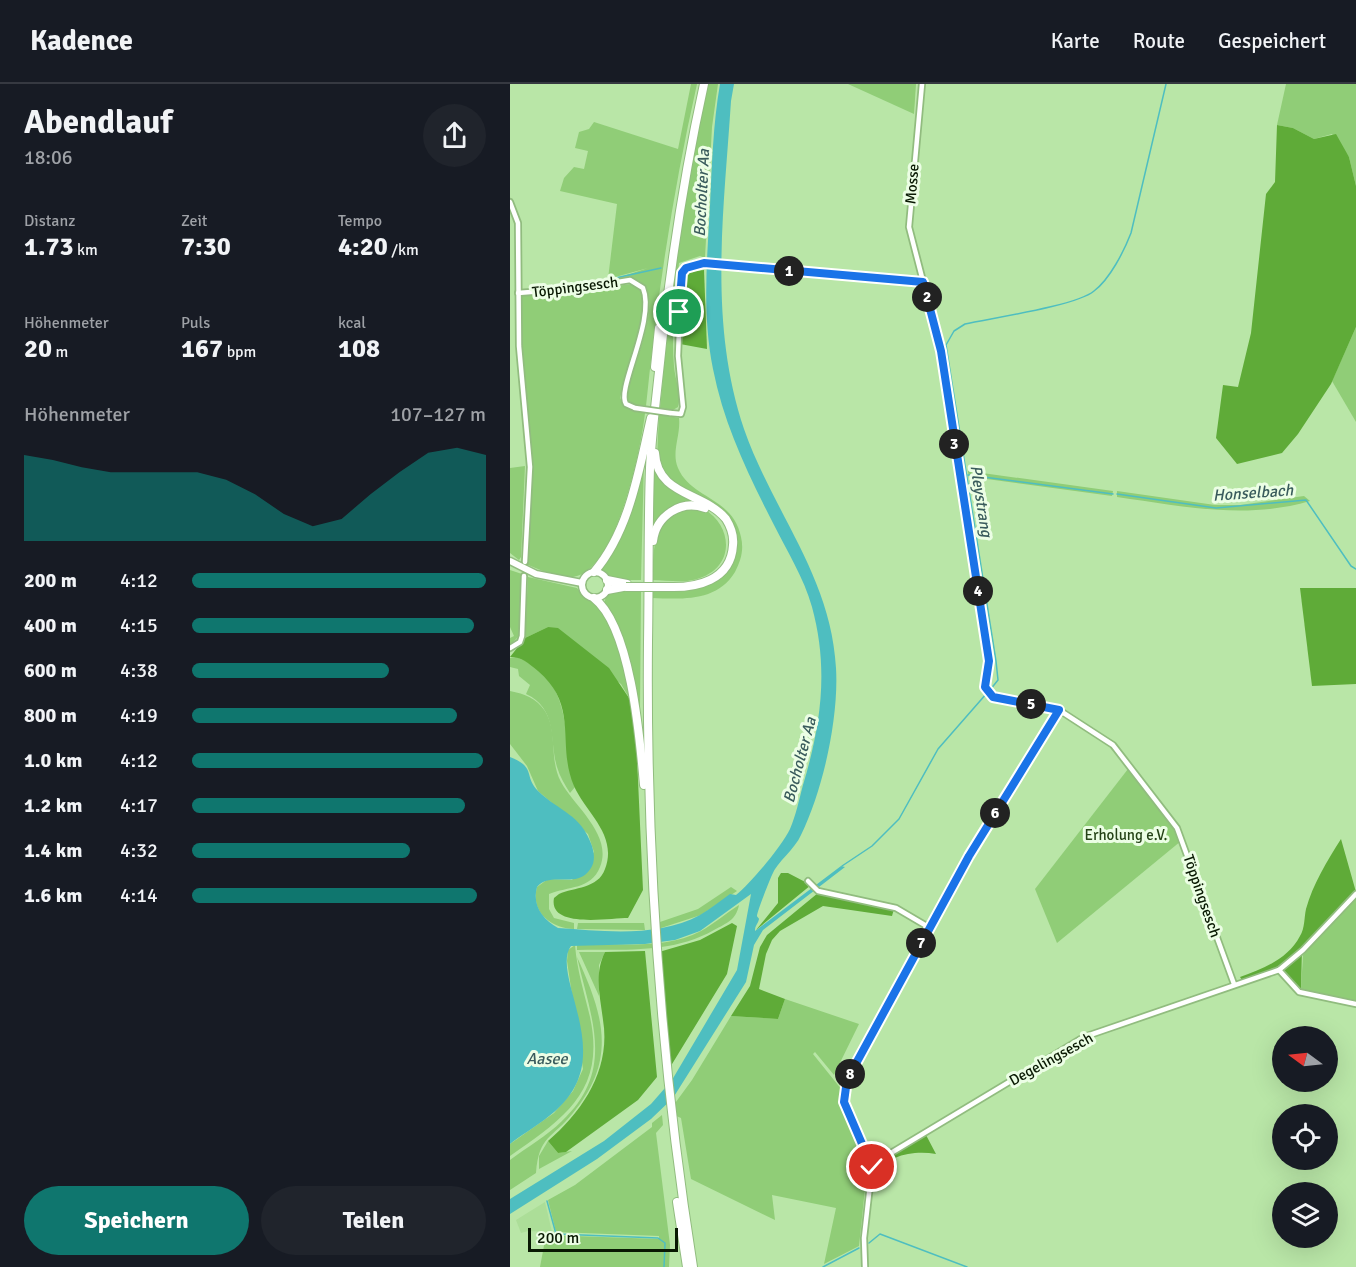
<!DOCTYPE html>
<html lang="de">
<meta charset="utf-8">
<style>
:root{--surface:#171b24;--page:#20242c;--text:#f1f3f6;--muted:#9ea1a6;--line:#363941;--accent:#0f766e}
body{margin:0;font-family:Signika,sans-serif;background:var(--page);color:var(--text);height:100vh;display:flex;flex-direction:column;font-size:22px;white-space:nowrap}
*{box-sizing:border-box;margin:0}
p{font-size:20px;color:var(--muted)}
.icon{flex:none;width:33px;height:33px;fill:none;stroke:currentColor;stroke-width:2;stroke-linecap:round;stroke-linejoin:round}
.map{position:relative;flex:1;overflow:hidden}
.sheet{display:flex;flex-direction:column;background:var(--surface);width:510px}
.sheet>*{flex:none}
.needle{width:39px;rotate:285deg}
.tools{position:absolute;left:762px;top:942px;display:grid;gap:12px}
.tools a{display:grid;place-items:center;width:66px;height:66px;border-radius:50%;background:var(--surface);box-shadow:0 6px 24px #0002;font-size:30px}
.scale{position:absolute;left:18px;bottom:15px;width:150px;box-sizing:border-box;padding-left:6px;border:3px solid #091903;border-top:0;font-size:16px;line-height:21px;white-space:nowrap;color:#091903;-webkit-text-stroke:4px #ecfee5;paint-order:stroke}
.pin{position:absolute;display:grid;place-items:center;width:51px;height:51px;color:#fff;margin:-26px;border:3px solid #fff;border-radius:50%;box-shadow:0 2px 6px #0007}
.km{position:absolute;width:30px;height:30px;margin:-15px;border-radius:50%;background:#222;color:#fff;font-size:16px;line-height:30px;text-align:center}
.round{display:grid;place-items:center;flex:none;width:63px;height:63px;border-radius:32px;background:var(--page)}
.headline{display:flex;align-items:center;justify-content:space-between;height:102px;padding:0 24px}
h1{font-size:33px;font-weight:700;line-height:45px}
.stats{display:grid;grid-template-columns:repeat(3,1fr);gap:9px;height:102px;padding:6px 24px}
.stats div{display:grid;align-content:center}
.stats b{font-size:26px;font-weight:700}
.stats small{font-size:16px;font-weight:400}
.stats p{font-size:16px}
.chart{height:168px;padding:12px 24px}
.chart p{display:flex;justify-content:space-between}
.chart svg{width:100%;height:108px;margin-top:6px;fill:var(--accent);opacity:.7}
.cta{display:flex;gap:12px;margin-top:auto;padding:12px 24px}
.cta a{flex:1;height:69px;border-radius:36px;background:var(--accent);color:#fff;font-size:24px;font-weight:700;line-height:69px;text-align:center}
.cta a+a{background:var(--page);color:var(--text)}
ul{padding:0 24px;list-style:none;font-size:20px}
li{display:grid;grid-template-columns:96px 72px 1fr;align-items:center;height:45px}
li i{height:15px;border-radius:8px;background:var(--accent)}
header{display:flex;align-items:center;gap:36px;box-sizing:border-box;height:84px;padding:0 30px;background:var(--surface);border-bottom:2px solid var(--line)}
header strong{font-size:28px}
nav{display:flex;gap:33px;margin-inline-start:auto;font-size:21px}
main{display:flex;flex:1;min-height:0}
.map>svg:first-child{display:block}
.built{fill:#acde98}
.green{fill:#90cd77}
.forest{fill:#5fab38}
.water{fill:#4ebec0}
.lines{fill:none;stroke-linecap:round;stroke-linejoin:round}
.stream{stroke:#4ebec0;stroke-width:1.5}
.minor-casing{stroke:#91bc7f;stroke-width:8}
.secondary-casing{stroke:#91bc7f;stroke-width:9}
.trunk-casing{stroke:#91bc7f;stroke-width:10}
.minor{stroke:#fff;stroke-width:4.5}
.secondary{stroke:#fff;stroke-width:6}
.trunk{stroke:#fff;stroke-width:8}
.minor-bridge-casing{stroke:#91bc7f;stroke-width:8;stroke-linecap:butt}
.trunk-bridge-casing{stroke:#91bc7f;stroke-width:10;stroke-linecap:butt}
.minor-bridge{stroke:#fff;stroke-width:4.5}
.trunk-bridge{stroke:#fff;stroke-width:8}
.route-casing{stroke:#fff;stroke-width:12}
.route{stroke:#1a73e8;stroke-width:8}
.labels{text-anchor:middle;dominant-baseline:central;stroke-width:6;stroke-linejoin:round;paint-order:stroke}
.street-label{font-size:15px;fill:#091903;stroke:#ecfee5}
.park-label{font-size:15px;fill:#254317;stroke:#ecfee5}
.water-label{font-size:16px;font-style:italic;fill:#395b5c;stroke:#ecfee5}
</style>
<header>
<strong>Kadence</strong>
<nav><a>Karte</a><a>Route</a><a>Gespeichert</a></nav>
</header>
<main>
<section class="sheet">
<div class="headline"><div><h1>Abendlauf</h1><p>18:06</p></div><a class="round"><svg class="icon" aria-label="share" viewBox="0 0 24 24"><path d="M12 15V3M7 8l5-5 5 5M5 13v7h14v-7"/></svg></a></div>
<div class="stats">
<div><p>Distanz</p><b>1.73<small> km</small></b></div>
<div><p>Zeit</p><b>7:30</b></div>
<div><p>Tempo</p><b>4:20<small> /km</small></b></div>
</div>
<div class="stats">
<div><p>Höhenmeter</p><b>20<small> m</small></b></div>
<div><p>Puls</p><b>167<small> bpm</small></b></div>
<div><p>kcal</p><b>108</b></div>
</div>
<div class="chart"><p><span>Höhenmeter</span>107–127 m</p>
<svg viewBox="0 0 160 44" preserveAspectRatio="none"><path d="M0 44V9L10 11L20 14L30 16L40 16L50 16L60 16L70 19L80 25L90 33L100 38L110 35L120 25L130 16L140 8L150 6L160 9V44z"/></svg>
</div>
<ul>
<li><b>200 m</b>4:12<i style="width:100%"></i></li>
<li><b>400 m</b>4:15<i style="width:96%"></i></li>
<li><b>600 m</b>4:38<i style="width:67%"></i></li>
<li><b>800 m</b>4:19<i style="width:90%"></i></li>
<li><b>1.0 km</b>4:12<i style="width:99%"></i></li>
<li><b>1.2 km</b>4:17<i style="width:93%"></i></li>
<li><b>1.4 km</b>4:32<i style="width:74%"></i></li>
<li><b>1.6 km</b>4:14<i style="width:97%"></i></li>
</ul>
<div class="cta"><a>Speichern</a><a>Teilen</a></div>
</section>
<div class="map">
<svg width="846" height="1183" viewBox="0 0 846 1183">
<rect width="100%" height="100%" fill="#b9e6a7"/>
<path class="built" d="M35,1118L42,1148L18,1147L11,1149L6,1136Z"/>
<g class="green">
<path d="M181,0H187C163,106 147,214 136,322L121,320L116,316L115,310C123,288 142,238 139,215C138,206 133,201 127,196H101L138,184L98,195L107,120L50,107L54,94L64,83L74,85L78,67L65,64L69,48L79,45L84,38L168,65Z"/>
<path d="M197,0H208L202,43L195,174L190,172L169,179C166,213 161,248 164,282C165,297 172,309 168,323L163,326L150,324C160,214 175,107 197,0Z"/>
<path d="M338,0H406L404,30Z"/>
<path d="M776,0H846V102L839,73L822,50L804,55L783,44L767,41Z"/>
<path d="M121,200L131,207L134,213L132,234L110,314L115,323L135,329C131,366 107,481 67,492C52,497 32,486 18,481L21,361L12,271L11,211L64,208Z"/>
<path d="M846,243V338L822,297Z"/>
<path d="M149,330L169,334C171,351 161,368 168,384C181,415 223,413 231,453C234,466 231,476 225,488C207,518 172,515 142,514V507C169,507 227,506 226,463C226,456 223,448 221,441L156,395L147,374Z"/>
<path d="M142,370L164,407L187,418L162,424L142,452Z"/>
<path d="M134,376L131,496H103L90,486L104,459Z"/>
<path d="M15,382L11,473L9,476L0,469V384Z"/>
<path d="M458,387L603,407L602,412L462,393L459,395Z"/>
<path d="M607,407L705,421H730L794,412L800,417C736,436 671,422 607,413Z"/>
<path d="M194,425C223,442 225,482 190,494C176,500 157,496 142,496C144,472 141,435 170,425C177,423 187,425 194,425Z"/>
<path d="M0,486L12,490L9,552L0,561V554L4,552L0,543Z"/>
<path d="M18,493L67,504C73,513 82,515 88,523C106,545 115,590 121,617L111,600L38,543L15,554Z"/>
<path d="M109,505L131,508L130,631C122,591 111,555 94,519L97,510Z"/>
<path d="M6,573C65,594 52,655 65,703L60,709C55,701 50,693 47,683C39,655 48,625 16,610L20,601L9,592L8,585L0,583V574Z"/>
<path d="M0,607C15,610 26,614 35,627C48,648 39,676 51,698C64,722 103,751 90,783C81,806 58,802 39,810V825L44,834L64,839V845C42,844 20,829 27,803L38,795L62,796L84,768L78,750L28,707L17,682L0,660Z"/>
<path d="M618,685L665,746L671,757L547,859L525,805Z"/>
<path d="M221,803L227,807L191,831L148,845L147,839L188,825Z"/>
<path d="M846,812V918L791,906L793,871Z"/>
<path d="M229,821C226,836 217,839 204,846C162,870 114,865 67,866V861C107,858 153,867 191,847C204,840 216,829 229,821Z"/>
<path d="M68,839H134L135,846L67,845Z"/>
<path d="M65,861C67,886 74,908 80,933C96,1007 54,1034 0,1072V1060L44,1029L63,1007L73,985L57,877L58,866Z"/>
<path d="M69,868H95L89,881V912Z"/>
<path d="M67,873C93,930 108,975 63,1029C42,1055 29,1051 26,1089L0,1106V1076C17,1063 37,1052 52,1037C106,986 81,935 67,873Z"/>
<path d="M275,915L349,940L324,991L305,968L303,970L332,1006L331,1017L358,1076L349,1162L314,1180L326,1124L262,1111L265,1136L181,1095L171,1034L164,1031L163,1022L182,996L221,932L268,935Z"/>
<path d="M152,1031L153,1041L146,1049L160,1161L159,1183H30L36,1151L149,1155V1152L46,1148L38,1116L65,1101L142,1043V1039Z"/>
<path d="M38,1057L48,1069L62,1067L29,1085V1072Z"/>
</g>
<g class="forest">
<path d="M767,41L783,44L804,55L826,50L839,73L846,102V243L821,300L788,350L772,369L727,380L706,354L713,301L728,303L741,249L756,110L765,98Z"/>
<path d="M194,186L197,265L170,260L174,192L177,188Z"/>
<path d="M790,504H846V600L802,602Z"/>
<path d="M38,543L48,544L99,584L121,617L126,652L133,806L118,834C99,834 38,845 44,814L49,810C64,803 88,805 95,785C108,751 76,729 64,702C46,660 70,623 28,587C18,579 12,573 0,573L15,554Z"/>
<path d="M831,755L846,808L792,864L791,906L769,885L732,896L730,893C753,885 778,875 790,852C795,844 794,834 796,825C803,800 817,777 831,755Z"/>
<path d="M271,789H278L301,801L246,846L268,819V794Z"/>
<path d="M308,809L384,825L382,832L313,822L270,847L262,856L256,870L249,905L275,915L268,935L221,932L240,902L250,863L257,851Z"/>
<path d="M222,839L227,842L217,890L159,985L149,868L190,856Z"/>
<path d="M135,867L147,993L128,1016L56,1068L48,1069L38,1057C74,1026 101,984 93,936C90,912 84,890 95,868Z"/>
<path d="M416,1051L426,1070C404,1066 377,1071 364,1091L371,1077Z"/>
</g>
<path class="water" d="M210,0H224L221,17C214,127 198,238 234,345C263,428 321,492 326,584C329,634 313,706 291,751C285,765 267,778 262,791C260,795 247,828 247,832C247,833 249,834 249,835C248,840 245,841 245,847L331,782L335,783L253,846L244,861L236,898L163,1014L141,1035L87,1075L0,1130V1115L94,1057L141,1020L162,996L227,886L241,810L190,847L165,856L135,860L61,862C42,888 94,955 63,1006C48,1031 22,1043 0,1060V673C27,684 13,691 28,707C50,728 71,730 82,762C85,772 85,781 78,788C64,804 40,787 27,803C22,821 32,835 48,844C93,847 148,854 190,831C200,825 210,817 220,810L226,811C240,800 272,762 280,745C286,731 289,716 293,701C311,641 319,585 302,523C294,494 277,467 264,441C238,390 214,341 203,285C192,231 197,176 200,122C202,81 203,40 210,0Z"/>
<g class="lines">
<g class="stream">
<path d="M182,177L193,175"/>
<path d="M101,195L151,184"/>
<path d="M458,391L603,410"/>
<path d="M607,410L706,424L796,416L841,482L846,485"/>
<path d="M480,606L488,596L486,577L436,261L444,247L455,240C482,234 566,222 584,207C600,195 614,167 621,149L656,0"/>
<path d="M332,782L362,762L389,735L428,665L477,609"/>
<path d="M37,1117L46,1150L148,1154L155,1159L154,1183"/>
<path d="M359,1159L370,1150L457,1183"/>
<path d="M313,1183L349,1164"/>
</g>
<g class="minor-casing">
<g id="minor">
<path d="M412,0L399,143L431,267L479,577L475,603L483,613L549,626L603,661L667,744L724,900"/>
<path d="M0,118L8,139L9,262L20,383L15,478"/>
<path d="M8,209L71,204L120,196L133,204C146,236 106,305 116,320L125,324"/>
<path d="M160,329L171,330L173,323L168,272L171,194L176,184L194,179L215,180L413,198"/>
<path d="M0,564L10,558L12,552L14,492"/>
<path d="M298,797L308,807L386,824L420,844"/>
<path d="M769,886L789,908L846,920"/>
<path d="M362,1083L371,1075L574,953L769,886L793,866L846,810"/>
<path d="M355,1183L354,1154L362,1083L334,1018L337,996L459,772L549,626"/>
</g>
</g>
<g class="secondary-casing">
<g id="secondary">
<path d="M0,477L26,490L72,499"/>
<circle cx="85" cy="501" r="13"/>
</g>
</g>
<g class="trunk-casing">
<g id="trunk">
<path d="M145,283L149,244"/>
<path d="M145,369C147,412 194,408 216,435C221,443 224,452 223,461C221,497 186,504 158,503"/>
<path d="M143,457C146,432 171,415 195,424"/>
<path d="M84,488C120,446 129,385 141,334"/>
<path d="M97,496L117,500"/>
<path d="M97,506L113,503"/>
<path d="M84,514C121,543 130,656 134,701"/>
<path d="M167,1118L177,1183"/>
<path d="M183,1183C150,975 136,768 138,558C139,500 138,442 140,384C142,343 148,301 152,259C162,172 175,86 194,0"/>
</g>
</g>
<use href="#minor" class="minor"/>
<use href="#secondary" class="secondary"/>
<use href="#trunk" class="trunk"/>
<g class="minor-bridge-casing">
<path id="minor-bridge" d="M125,324L160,329"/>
</g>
<g class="trunk-bridge-casing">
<path id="trunk-bridge" d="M116,503H158"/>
</g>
<use href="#minor-bridge" class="minor-bridge"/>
<use href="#trunk-bridge" class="trunk-bridge"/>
</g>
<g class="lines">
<g class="route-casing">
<path id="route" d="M169,228L172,189L176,184L194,179L413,198L431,267L479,577L475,603L483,613L549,626L459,772L337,996L334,1018L362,1083"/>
</g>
<use href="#route" class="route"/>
</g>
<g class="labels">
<g class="street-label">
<text transform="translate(402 100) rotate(-85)">Mosse</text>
<text transform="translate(65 203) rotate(-7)">Töppingsesch</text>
<text transform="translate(692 812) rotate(71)">Töppingsesch</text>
<text transform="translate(541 975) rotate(-29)">Degelingsesch</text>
</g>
<g class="park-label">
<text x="616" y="751">Erholung e.V.</text>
</g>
<g class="water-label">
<text transform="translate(192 109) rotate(-87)">Bocholter Aa</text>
<text transform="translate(743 409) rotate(-4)">Honselbach</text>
<text transform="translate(471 417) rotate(81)">Pleystrang</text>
<text transform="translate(290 676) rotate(-75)">Bocholter Aa</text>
<text x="37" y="975">Aasee</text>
</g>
</g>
</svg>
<div class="tools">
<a><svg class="needle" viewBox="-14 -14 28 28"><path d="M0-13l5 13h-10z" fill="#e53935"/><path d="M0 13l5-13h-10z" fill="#9ea1a6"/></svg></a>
<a><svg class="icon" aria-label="locate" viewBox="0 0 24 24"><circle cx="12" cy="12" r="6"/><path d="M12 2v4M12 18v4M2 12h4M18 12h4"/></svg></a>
<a><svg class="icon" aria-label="layers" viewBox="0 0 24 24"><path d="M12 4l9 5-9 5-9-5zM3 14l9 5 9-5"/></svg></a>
</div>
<div class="scale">200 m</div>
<div class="pin" style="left:169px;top:228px;background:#1e9e55"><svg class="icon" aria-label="arrive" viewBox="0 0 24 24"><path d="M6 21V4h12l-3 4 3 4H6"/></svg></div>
<div class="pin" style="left:362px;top:1083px;background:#d93025"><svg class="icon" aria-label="check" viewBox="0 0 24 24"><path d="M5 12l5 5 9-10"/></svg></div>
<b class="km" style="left:279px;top:187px">1</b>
<b class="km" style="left:417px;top:213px">2</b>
<b class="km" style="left:444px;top:360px">3</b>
<b class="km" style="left:468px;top:507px">4</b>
<b class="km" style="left:521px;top:620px">5</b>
<b class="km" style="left:485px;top:729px">6</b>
<b class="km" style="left:411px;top:859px">7</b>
<b class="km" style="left:340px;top:990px">8</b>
</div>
</main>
